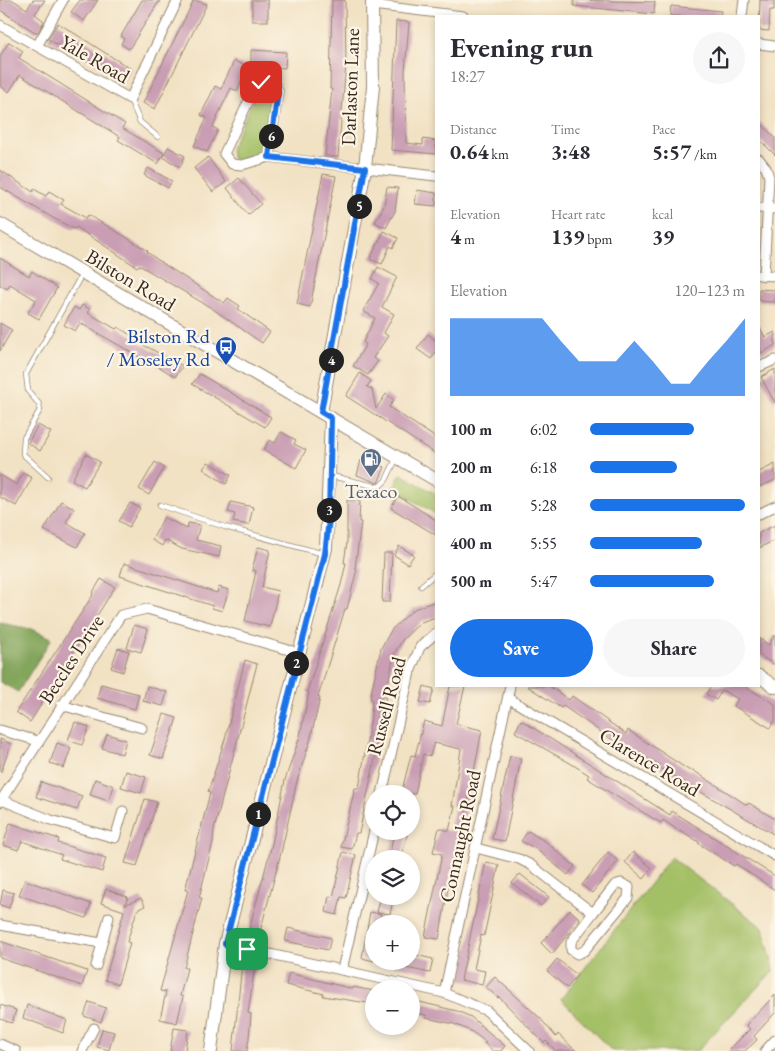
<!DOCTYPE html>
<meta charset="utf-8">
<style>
:root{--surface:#fff;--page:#f7f7f7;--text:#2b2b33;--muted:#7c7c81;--accent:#1a73e8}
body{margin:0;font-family:"EB Garamond",serif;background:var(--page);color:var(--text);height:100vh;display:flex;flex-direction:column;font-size:19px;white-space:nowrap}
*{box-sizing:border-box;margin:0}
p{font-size:16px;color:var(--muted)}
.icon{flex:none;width:28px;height:28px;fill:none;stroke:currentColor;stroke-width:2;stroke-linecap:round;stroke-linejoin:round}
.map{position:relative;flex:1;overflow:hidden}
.side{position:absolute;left:435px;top:15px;width:325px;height:672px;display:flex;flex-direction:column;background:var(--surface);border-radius:0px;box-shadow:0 2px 8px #0003}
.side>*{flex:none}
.fabs{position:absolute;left:365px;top:785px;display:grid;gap:10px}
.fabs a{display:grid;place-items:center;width:55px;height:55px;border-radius:50%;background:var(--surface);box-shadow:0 2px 8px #0003;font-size:25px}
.pin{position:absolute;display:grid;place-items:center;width:42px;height:42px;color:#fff;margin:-21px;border-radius:10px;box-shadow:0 2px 8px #0006}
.km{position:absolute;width:25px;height:25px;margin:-12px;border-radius:50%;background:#222;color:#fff;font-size:14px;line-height:25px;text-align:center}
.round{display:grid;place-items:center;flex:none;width:52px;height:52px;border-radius:26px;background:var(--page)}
.head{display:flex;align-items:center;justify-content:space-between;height:85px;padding:0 15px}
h1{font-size:28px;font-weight:700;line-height:38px}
.metrics{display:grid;grid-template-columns:repeat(3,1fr);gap:8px;height:85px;padding:5px 15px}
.metrics div{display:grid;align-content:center}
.metrics b{font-size:21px;font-weight:700}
.metrics small{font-size:14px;font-weight:400}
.metrics p{font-size:14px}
.chart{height:140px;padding:10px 15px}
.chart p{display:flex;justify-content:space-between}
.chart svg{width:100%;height:90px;margin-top:5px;fill:var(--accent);opacity:.7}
.primary-button{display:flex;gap:10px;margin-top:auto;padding:10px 15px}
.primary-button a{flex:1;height:58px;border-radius:30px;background:var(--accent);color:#fff;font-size:20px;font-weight:700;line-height:58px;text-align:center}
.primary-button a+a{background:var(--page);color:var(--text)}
ul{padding:0 15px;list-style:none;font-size:16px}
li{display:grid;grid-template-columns:80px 60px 1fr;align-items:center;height:38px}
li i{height:12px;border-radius:6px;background:var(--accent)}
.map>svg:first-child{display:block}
.green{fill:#a4c066;stroke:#707542}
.forest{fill:#83a65b;stroke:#5f683c}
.building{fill:#c99db4}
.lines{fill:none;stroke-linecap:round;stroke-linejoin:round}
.lane-casing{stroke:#968671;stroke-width:6}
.street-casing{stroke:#968671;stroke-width:11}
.secondary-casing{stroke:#968671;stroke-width:14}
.lane{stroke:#fff;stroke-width:4.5}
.street{stroke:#fff;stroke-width:9}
.secondary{stroke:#fff;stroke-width:12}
.route-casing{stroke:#fff;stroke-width:10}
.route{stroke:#1a73e8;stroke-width:6}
.labels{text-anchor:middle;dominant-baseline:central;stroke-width:4.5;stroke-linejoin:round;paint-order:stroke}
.street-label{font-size:20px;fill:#3b2a1e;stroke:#fcf5e5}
.transit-label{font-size:20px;fill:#164399;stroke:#fcf5e5;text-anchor:end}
.service-label{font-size:20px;fill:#4e5e75;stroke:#fcf5e5}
</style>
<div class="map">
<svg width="775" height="1051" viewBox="0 0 775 1051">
<rect width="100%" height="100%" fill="#fcf5e5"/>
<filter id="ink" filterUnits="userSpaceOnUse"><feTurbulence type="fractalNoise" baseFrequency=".02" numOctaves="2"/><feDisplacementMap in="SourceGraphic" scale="10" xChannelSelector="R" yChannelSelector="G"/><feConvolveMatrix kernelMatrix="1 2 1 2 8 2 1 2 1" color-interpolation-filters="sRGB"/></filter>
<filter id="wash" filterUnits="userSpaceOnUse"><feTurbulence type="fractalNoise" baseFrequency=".0096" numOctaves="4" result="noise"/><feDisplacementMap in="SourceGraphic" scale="20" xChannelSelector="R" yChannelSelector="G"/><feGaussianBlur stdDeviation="1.12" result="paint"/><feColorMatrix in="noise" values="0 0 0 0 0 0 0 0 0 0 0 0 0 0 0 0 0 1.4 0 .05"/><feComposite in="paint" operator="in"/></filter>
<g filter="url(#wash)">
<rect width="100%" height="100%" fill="#f2e2c4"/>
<g class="green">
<path d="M265,87L270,89L271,94L263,153L239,160L233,159L230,150L259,88Z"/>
<path d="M401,474L436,494V514L393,488Z"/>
<path d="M671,857L763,928L774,970L697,1051H612L561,999Z"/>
</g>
<path class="forest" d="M0,623L31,629L52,638L18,692L0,682Z"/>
<g id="blocks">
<g class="building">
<path d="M0,0H13L27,9L33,0H45L35,14L44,21L38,32H35L0,10Z"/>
<path d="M80,0H98L84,21L71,12Z"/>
<path d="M142,0H160L129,49L121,44L124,38L121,36Z"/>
<path d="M194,0L207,4L155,109L143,103Z"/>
<rect x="252" y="0" width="16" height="21"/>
<path d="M332,0H345L346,64L338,157L325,156L332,89H330Z"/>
<path d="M574,0L655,2L654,14L574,6Z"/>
<path d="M760,0H774V10H770L769,31L759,30Z"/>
<path d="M671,6L721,11L720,16H670Z"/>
<path d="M396,21L409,22L405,71L406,143L423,145V139L436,141V154L391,150Z"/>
<path d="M58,23L131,69L123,82L61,41L58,45L48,39Z"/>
<path d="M9,42L23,51L19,58L125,124L122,128L164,153L158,164L118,140L120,137L20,75L9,92L0,86V56Z"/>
<path d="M251,50L286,52L285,68L251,65Z"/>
<path d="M234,61L248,67L237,91L231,88L219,113L213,127L218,130L207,152L194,146L207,118L201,115L215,86L221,89Z"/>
<path d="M759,121L775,138V155L759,139Z"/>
<path d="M168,147L185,156L180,167L163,157Z"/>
<path d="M208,157L226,182L213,192L194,168Z"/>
<path d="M148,168L172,181L168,188L144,175Z"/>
<path d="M0,170L33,192L34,189L46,196L49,191L64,200L61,204L86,218L88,215L121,234L148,251L147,252L162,263L224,303L228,298L240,306L238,309L270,332L262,343L213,309L139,265L137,267L76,227L74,229L53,218L0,187Z"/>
<path d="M323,174L336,176L310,307L297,304Z"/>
<path d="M239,178L261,204L248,215L227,188Z"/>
<path d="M387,187L398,188L395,211L386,228L375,222L384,206Z"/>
<path d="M417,190L436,193V206L415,204Z"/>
<path d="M384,231L398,238L393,248L390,246L382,264L370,259Z"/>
<path d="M0,258L29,276L32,271L57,288L39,319L28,313L36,300L10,284L7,289L0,285Z"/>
<path d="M378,267L397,277L382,307L394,314L384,333L388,336L373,358L378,361L368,375L353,366L366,344L363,342L375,318L363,311L379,283L372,279Z"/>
<path d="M759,289L775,290V302L759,301Z"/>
<path d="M82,305L90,309L88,313L116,329L118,327L135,338L134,340L183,366L175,377L146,358L145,360L80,323L75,331L64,325L74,307L79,310Z"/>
<path d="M0,323L12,330L0,351Z"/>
<path d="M759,326L765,337L775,332V345L762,353L759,347Z"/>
<path d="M428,334L436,341V352L431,359L417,349Z"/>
<path d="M775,369V403L761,377Z"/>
<path d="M360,373L371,381L367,387L372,389L376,409L386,394L394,400L389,407L436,438V454L346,396Z"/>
<path d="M200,374L271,417L265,427L192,384Z"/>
<path d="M38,425L51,432L40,451L28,443Z"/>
<path d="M281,432L296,440L294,444L306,450L296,468L264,450L269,440L275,443Z"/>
<path d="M86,454L100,462L85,487L72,480Z"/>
<path d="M361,460L385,467L378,483L357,475Z"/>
<path d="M155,462L164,468L149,495L139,489Z"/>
<path d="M208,462L231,475L226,484L203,469Z"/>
<path d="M775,464V480L759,487V472Z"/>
<path d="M23,473L32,478L16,506L0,497V475L17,485Z"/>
<path d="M398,496L436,520V535L391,508Z"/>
<path d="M347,500L360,501L359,522H361L355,568L357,569L347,609H345L318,697L320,698L310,741L297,781L282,849L260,932L249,930L272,844L285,780L300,736L309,692H307L341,585L346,563H344L347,542Z"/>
<path d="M61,501L74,508L66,522L85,533L77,547L44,530Z"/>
<path d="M231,502L253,507L249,525L233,522L235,514L228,512Z"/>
<path d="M130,503L140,508L129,527L119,521Z"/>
<path d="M164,517L187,529L188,523L200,525L196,540L221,546L219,557L182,549L165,540L162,546L152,540Z"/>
<path d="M775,525V540L759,548V533Z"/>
<path d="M399,546L414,555L408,564L394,555Z"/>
<path d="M258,547L270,550L262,587L278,591L270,627L245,621L256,571L252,570Z"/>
<path d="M384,553H392L390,602H382Z"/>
<path d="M124,563L217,593L219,587L229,590L222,611L212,608L213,606L120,576Z"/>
<path d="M101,579L115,587L30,722L16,712L93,595L92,594Z"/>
<path d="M436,601V617L421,622L403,639L394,654L380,726L382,727L359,833H356L352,849L341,847L355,788H359L371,718L372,699L370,698L381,648L392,629L414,609Z"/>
<path d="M134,625L148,629L141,652L127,648Z"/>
<path d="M775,635V665L759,655V638L769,645Z"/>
<path d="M118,648L129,651L123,672L111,668Z"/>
<path d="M245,660L257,664L214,830L213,842L199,898H202L184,968H187L180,996L183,997L177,1023L160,1019L166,992L160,991L188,890H185L210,793L208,792L225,739Z"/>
<path d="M101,684L139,694L135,709L97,698Z"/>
<path d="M147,686L167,692L163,706L143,701Z"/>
<path d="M424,686L434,689L430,704L420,702Z"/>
<path d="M450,686H465L456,724L482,730L462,834L453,873L451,872L439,939L425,937L442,854L433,852L439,828L449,831L455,806H452L461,749L434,743L430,756L423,754L415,794H401L411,755L415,756L424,721L442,726Z"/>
<path d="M527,686H549L569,700L572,696L626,734L628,730L690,771L691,769L747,805L749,803L775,819V835L658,767L660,765L617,743L563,706L561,708Z"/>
<path d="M711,686H744L775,704V720L770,728L734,706L738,699L722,690L716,700L706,694Z"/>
<path d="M164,714L177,718L163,759L150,755Z"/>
<path d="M521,720L670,815L672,811L762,868L775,876V890L736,864L734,866L698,843L699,842L680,830L679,831L663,820L661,823L622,800L587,778L589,775L570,763L515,732Z"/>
<path d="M75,722L89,727L82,745L68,740Z"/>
<path d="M107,734L126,740L122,754L102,748Z"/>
<path d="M0,739L11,744L1,772H0Z"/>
<path d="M57,743L71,748L64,768L50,763Z"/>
<path d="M510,756L521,758L505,841L492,839Z"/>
<path d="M126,771L146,777L141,793L121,787Z"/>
<path d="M95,779L114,786L109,801L90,795Z"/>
<path d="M41,782L82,796L77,810L36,797Z"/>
<path d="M145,799L157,802L137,866L125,863Z"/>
<path d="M10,823L59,839L58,843L106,858L102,872L60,859L62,855L22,841L18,850L3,845Z"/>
<path d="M394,831H408L401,859H389Z"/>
<path d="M528,831L546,842L575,866L568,875L536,849L521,841Z"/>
<path d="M343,852L356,855L346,898L341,897L337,915L326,912L329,896L333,897Z"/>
<path d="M608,852L618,861L592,893L582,885Z"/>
<path d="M633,852L652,868L644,879L625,862Z"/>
<path d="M486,862L499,865L484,936L481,935L474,969L485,971L482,985L461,980Z"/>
<path d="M520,874L549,897L541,906L512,883Z"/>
<path d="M25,880L91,904L86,918L19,895Z"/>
<path d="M106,889L128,897L125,905L141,898L145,906L137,910L127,942L130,943L118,984L105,980L124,911L101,903Z"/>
<path d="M3,890L14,893L9,908L0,905Z"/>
<path d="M381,896H394L390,914L377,912Z"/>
<path d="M570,910L580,919L552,954L541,943Z"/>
<path d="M370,912L381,914L379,924H374V961L362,958Z"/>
<path d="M288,928L331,938L328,950L285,941Z"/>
<path d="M0,941L87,971L82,986L0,958Z"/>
<path d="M411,954L433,959L430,973L392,965L393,961H411Z"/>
<path d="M557,959L577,975L567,988L547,971Z"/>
<path d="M242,964L255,966L248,1013L251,1014L249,1038L247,1051H233Z"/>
<path d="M289,973L353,989V987L374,991V1004L323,996L324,994L286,985Z"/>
<path d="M495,977L540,1018L556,1037L558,1034L576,1051H556L546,1041L544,1043L499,997L498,998L486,987Z"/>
<path d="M775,995V1013L754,1036L757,1040L745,1051H728L750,1029L746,1025Z"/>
<path d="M411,1000L457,1011L471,1017L505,1046L501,1051H493L484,1043L486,1042L471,1031L454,1024L426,1018V1015L411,1012Z"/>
<path d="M89,1002L106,1008L101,1022L84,1016Z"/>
<path d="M0,1005L16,1010L12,1023L0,1019Z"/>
<path d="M27,1005L67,1020L63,1033L23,1018Z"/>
<path d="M174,1028L188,1030L185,1051H170Z"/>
<path d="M102,1029L114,1032L109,1050L97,1047Z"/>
</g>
</g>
</g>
<g filter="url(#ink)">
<use href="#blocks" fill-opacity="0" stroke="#968671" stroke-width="1"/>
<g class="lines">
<g class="lane-casing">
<g id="lane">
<path d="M130,99L140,122L158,137"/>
<path d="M331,476L379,487L386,480L397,457"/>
<path d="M48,477L23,454L24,438L40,410L39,404L28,391L26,374L82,274"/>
<path d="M160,505L225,527L324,554"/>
<path d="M421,586L436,573"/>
</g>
</g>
<g class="street-casing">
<g id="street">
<path d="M372,5L463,16"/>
<path d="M742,16L744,0"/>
<path d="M0,25L130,99L178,0"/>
<path d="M759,44L775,46"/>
<path d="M37,46L63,0"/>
<path d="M269,157L278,91L275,85L268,81L256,85L224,154L232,164L242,165L269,157L436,176"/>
<path d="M759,159L766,168L769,177L764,276"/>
<path d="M759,208L775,209"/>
<path d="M759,275L775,276"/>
<path d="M759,367L775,360"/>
<path d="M759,514L775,506"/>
<path d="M508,698L775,856"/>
<path d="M61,705L142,728"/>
<path d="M0,730L38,741"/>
<path d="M382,794L410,672L420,647L436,633"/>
<path d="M2,800L51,820L115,838L123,811"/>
<path d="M0,802L121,615L147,609L299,653"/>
<path d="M476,848L519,859L531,865L593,913L571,942V950L577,954L584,951L628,898L629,887L621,883L615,885L593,913"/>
<path d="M0,925L101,943"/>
<path d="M225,944L444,993L487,1011L529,1051"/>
<path d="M96,966L109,917"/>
<path d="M342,970L374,831"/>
<path d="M444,993L510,686"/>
<path d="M0,1044L16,1051"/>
<path d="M82,1051L94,1028"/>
<path d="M765,1051L775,1040"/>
</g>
</g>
<g class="secondary-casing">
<g id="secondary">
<path d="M0,224L436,480"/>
<path d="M321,412L365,168L373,87L372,0"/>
<path d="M759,676L775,687"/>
<path d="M211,1051L225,944L326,548L331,418"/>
</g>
</g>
<use href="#lane" class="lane"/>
<use href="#street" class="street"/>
<use href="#secondary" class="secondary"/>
</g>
</g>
<g class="lines" filter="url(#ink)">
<g class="route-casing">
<path id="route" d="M247,949L225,944L325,554L329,519L331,418L321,412L365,168L269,157L278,91L275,86L268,81L261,82"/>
</g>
<use href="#route" class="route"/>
</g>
<defs>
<g id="bus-pin" transform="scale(1.125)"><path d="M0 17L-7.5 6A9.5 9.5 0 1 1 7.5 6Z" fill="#1a4fb4" stroke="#fcf5e5"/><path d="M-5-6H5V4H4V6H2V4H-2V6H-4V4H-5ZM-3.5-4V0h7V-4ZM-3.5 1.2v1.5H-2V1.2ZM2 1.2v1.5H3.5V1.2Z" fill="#fff"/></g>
<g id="fuel-pin" transform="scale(1.125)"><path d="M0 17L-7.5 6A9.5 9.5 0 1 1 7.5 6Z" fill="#5c6f8a" stroke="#fcf5e5"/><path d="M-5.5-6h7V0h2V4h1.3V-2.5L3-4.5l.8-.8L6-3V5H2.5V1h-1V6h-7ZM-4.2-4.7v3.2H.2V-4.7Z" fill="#fff"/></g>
</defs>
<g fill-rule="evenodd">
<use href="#bus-pin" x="226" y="347"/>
<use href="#fuel-pin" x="371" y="459"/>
</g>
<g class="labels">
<g class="street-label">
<text transform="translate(95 59) rotate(30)">Yale Road</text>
<text transform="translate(350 87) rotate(-88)">Darlaston Lane</text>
<text transform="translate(131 280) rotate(31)">Bilston Road</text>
<text transform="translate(71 659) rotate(-57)">Beccles Drive</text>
<text transform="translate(386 706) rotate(-75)">Russell Road</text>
<text transform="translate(650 762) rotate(31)">Clarence Road</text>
<text transform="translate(460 836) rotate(-78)">Connaught Road</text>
</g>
<g class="transit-label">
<text x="210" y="336">Bilston Rd<tspan x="210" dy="23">/ Moseley Rd</tspan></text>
</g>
<g class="service-label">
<text x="371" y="491">Texaco</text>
</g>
</g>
</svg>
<div class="fabs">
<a><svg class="icon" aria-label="locate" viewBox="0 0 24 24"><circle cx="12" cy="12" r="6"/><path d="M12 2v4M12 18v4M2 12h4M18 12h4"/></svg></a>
<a><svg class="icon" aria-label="layers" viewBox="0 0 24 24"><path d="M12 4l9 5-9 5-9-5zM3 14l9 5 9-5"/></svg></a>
<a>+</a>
<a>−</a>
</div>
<div class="pin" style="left:247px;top:949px;background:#1e9e55"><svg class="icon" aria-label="arrive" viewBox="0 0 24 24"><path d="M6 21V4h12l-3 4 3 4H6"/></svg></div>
<div class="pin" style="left:261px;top:82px;background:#d93025"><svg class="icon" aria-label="check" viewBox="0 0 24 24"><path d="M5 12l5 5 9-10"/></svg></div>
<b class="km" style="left:258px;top:814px">1</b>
<b class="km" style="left:296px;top:663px">2</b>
<b class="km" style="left:329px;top:510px">3</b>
<b class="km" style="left:331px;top:360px">4</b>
<b class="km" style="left:359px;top:206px">5</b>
<b class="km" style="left:271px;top:136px">6</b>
<section class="side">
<div class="head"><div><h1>Evening run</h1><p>18:27</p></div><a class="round"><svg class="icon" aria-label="share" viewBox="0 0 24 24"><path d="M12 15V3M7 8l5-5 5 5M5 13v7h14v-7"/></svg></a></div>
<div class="metrics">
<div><p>Distance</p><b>0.64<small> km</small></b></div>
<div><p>Time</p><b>3:48</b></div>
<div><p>Pace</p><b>5:57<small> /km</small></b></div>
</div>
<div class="metrics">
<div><p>Elevation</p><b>4<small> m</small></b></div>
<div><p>Heart rate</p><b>139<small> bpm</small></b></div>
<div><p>kcal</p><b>39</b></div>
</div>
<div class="chart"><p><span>Elevation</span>120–123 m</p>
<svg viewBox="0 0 160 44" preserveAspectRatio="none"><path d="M0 44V6L10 6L20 6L30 6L40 6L50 6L60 17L70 27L80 27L90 27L100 17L110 27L120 38L130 38L140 27L150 17L160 6V44z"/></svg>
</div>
<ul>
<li><b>100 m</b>6:02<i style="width:67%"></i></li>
<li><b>200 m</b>6:18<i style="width:56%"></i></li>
<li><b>300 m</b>5:28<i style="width:100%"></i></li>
<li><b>400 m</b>5:55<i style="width:72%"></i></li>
<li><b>500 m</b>5:47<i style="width:80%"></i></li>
</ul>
<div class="primary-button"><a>Save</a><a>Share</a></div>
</section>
</div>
